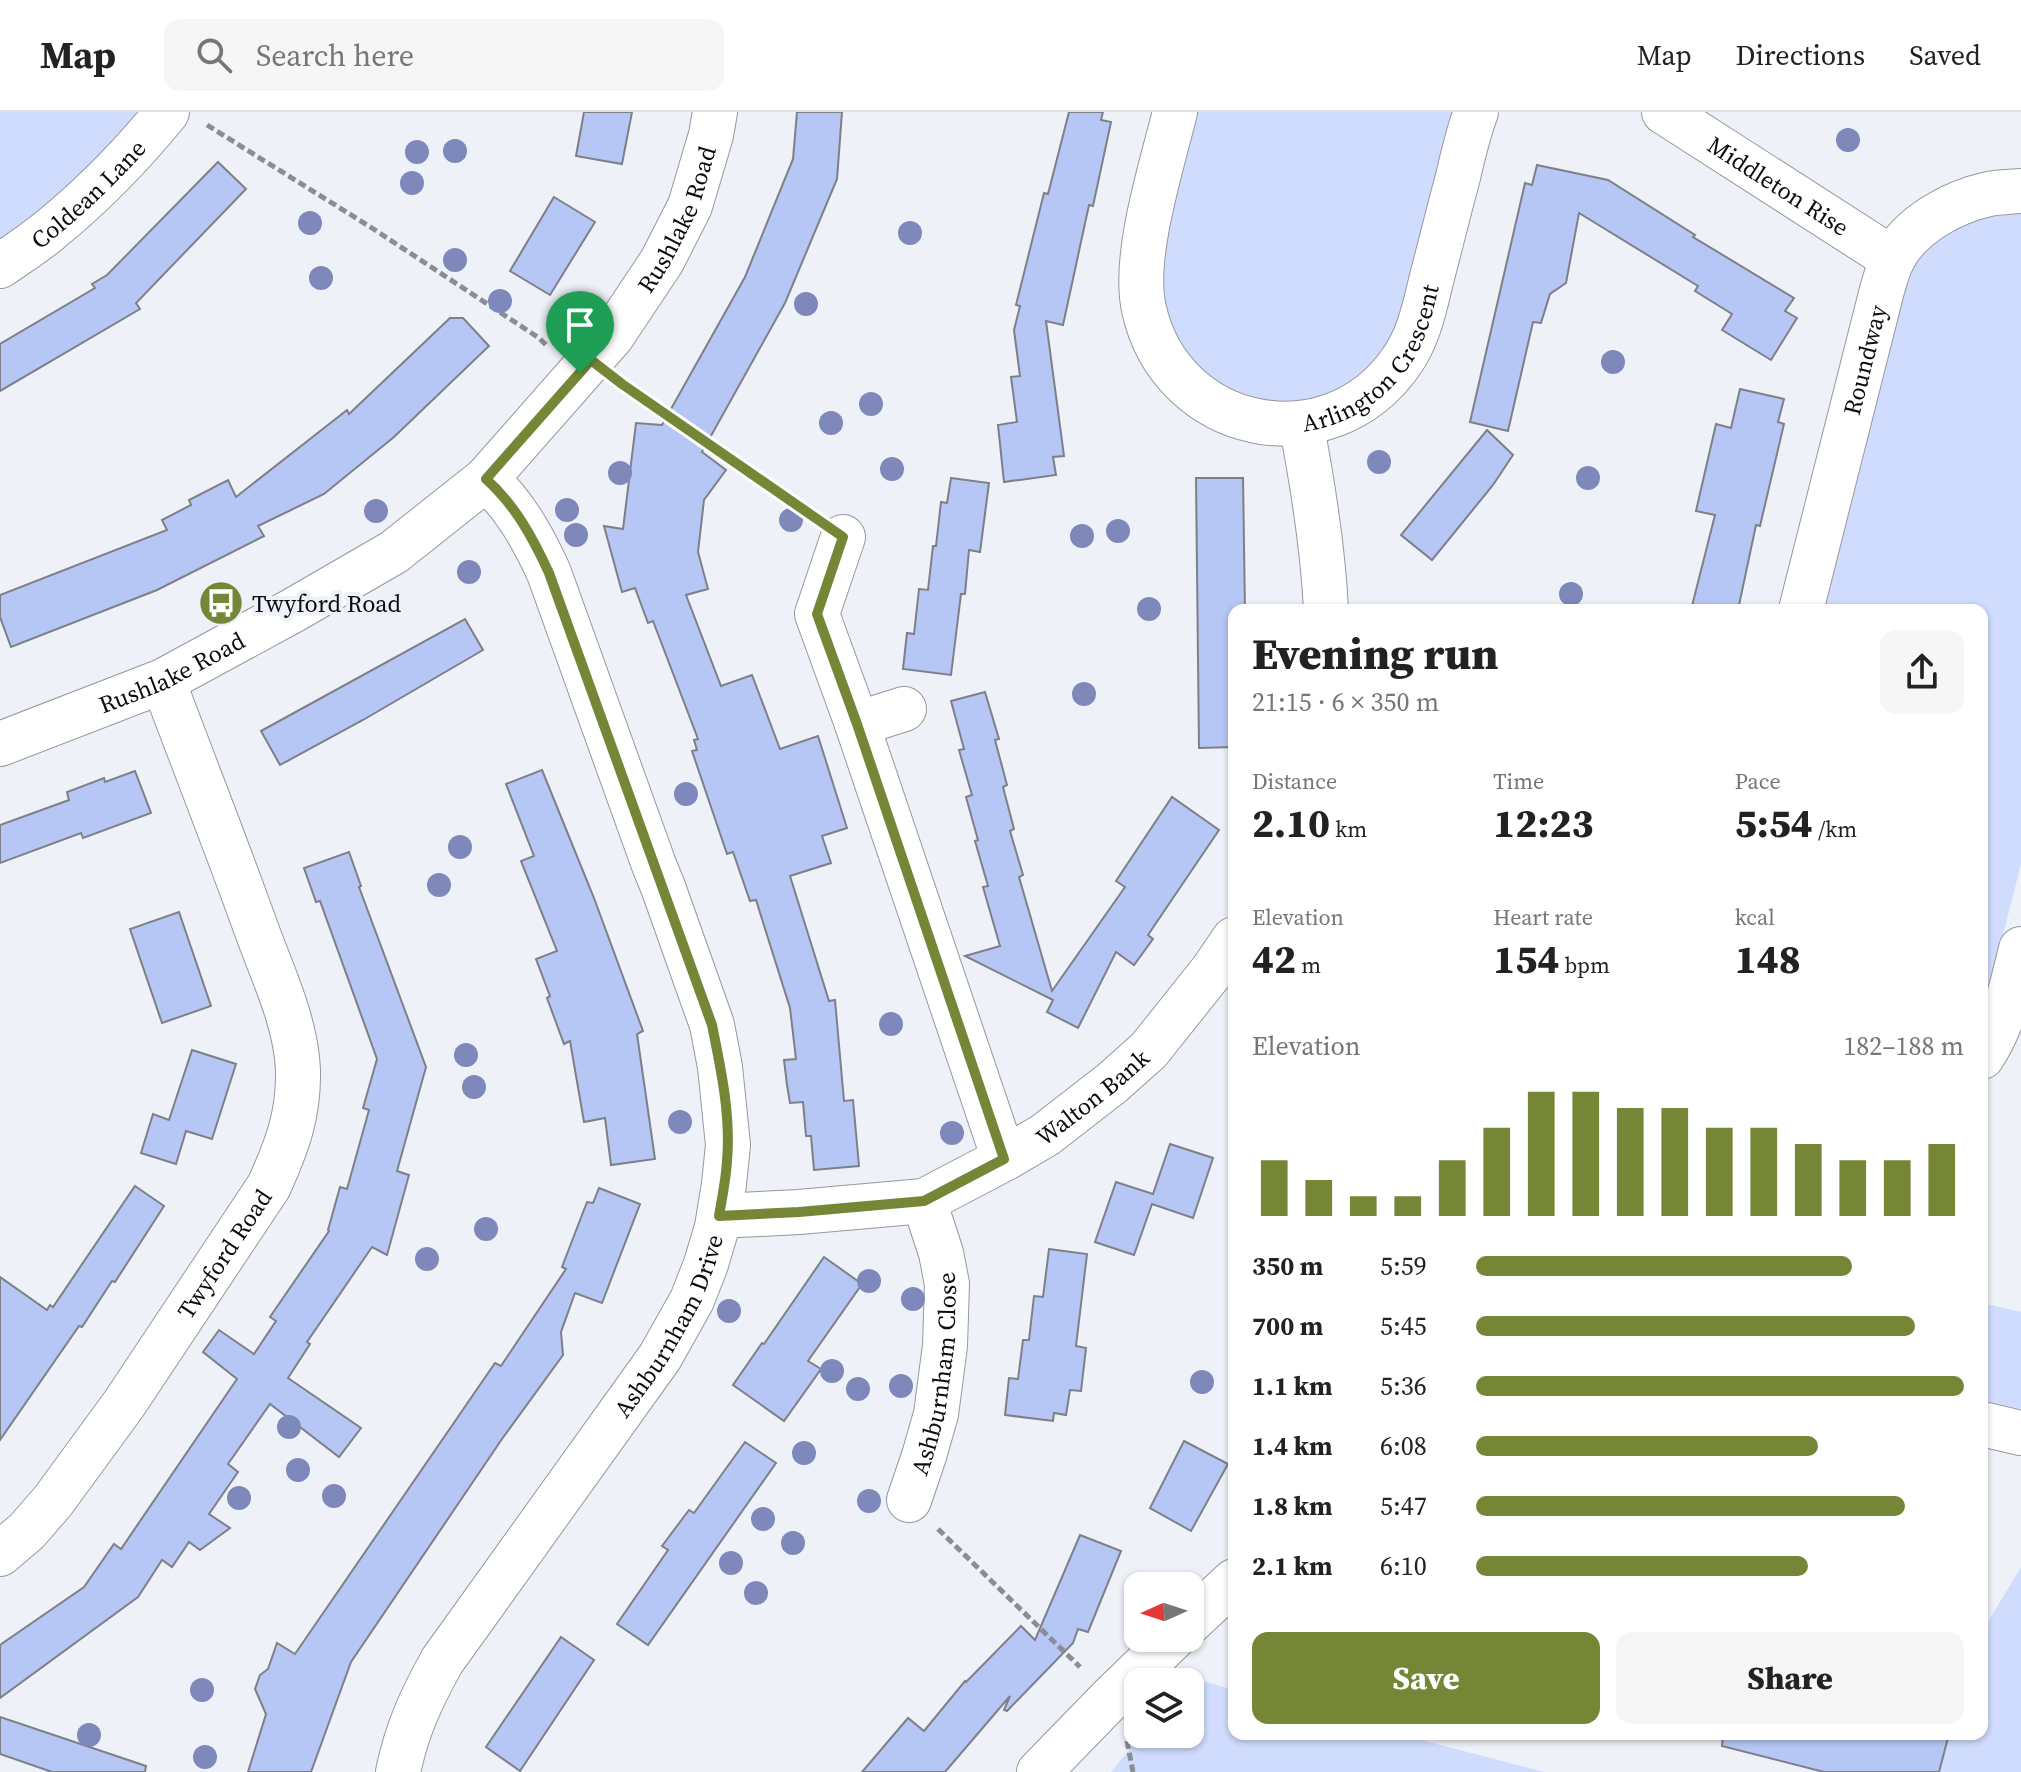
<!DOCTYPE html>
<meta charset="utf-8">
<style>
:root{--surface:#fff;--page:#f6f6f6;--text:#222;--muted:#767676;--line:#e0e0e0;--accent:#758636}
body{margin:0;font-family:"Source Serif 4",serif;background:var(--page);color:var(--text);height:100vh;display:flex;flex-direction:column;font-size:30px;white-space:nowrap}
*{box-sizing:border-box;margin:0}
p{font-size:26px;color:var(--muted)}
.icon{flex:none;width:44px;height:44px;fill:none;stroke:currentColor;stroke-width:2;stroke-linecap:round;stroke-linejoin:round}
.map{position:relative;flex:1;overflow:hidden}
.side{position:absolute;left:1228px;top:492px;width:760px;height:1136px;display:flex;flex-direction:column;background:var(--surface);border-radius:16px;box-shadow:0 2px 6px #0004}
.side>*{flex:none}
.needle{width:52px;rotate:267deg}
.controls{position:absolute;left:1124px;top:1460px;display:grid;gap:16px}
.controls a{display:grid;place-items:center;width:80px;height:80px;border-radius:16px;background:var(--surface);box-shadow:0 2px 6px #0004;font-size:40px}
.pin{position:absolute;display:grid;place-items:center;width:68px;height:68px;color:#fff;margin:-82px -34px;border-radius:50% 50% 50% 0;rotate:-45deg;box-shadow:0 0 8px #0007}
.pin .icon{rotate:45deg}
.round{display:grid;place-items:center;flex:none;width:84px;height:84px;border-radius:16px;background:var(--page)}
.summary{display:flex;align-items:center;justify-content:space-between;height:136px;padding:0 24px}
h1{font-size:44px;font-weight:800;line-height:60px}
.figures{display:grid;grid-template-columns:repeat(3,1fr);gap:12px;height:136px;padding:8px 24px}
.figures div{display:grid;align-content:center}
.figures b{font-size:40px;font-weight:800}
.figures small{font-size:22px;font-weight:400}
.figures p{font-size:22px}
.chart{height:224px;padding:16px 24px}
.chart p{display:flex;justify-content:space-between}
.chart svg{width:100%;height:144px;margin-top:8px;stroke:var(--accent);stroke-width:6}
.primary-button{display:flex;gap:16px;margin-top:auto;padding:16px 24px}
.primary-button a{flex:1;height:92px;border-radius:16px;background:var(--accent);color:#fff;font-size:32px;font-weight:800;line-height:92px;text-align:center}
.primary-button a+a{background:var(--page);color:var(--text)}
ul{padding:0 24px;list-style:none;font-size:26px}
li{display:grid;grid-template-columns:128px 96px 1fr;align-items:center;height:60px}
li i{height:20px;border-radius:10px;background:var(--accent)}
header{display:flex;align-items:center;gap:48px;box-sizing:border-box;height:112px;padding:0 40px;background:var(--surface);border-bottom:2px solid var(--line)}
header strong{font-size:38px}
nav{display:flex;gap:44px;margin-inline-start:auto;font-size:28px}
.search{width:560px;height:72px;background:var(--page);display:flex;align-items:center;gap:20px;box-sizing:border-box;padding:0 28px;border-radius:16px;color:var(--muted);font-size:30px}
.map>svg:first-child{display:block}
.green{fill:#d0dcfd}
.building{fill:#b6c6f5;stroke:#7e8087;stroke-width:2}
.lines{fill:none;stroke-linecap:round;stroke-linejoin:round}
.minor-casing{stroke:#95989e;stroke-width:46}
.path{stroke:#8b8d92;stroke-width:5;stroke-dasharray:8 4;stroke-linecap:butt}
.minor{stroke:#fff;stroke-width:44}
.tree{fill:#7e88ba}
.route-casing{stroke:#fff;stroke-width:16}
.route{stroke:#758636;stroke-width:10}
.labels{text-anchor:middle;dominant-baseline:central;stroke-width:8;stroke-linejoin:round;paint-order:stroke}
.street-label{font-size:24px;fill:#0b0c0f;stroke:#eef1f8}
.poi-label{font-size:24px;fill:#0b0c0f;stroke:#eef1f8;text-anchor:start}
</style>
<header>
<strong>Map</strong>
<div class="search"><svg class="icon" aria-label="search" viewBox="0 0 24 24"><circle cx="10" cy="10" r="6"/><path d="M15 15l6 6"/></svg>Search here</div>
<nav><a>Map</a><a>Directions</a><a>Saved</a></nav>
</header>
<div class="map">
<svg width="2021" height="1660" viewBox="0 0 2021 1660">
<rect width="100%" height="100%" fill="#eef1f8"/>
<g class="green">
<path d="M0,0H145L118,33L0,133Z"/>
<path d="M1192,0H1460L1417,162L1389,236L1337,283L1279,294L1209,269L1166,210L1160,149Z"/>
<path d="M2021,95V752L1987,886L1982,899V498H1816L1905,156L1954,111Z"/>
<path d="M1982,1191L2021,1200V1297L1982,1288Z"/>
<path d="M2021,1455V1660H1939L1949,1622H1982V1520Z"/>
<path d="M1186,1564L1234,1578V1622H1398L1544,1660H1111L1142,1622H1190V1570H1182Z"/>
</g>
<g class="building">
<path d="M584,0H632L622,52L576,44Z"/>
<path d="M797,0H842L837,67L785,191L702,340L726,358L704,388L698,440L708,477L686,483L721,574L752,563L780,637L818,624L847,716L822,724L831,751L790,764L829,889L835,888L844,989L853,988L859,1054L814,1058L811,1024H806L803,990L790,991L787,973L784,948L796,947L790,896L756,788L750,789L733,740L727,742L692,639L697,638L694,628L698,627L653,509L648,511L635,476L622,480L604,414L623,417L636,311L662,313L745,165L793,47Z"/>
<path d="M1069,0H1103L1101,8L1111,10L1093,94L1089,93L1063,213L1046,209L1064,344L1053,345L1056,363L1004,370L998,313L1017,310L1011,265L1020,264L1014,218L1020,194L1016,193L1044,81L1048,82Z"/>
<path d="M218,50L246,77L136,191L140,197L0,279V232L95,176L92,172L107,163Z"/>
<path d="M1537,53L1608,68L1695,123L1693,125L1794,186L1785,199L1797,206L1771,248L1722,218L1732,202L1695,179L1698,174L1579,101L1566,171L1550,182L1541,211L1533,210L1508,319L1470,310L1525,71L1532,73Z"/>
<path d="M554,85L595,110L550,183L510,159Z"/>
<path d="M450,206H463L489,234L394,325L324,382L258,414L264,424L157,478L11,535L0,505V483L167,418L162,408L191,393L189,388L228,368L236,385L347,298L349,302Z"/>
<path d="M1740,277L1784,287L1778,310L1784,312L1760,414L1756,413L1738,498H1691L1715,403L1696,399L1716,312L1731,316Z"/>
<path d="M1487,318L1513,343L1493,373L1432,448L1401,423Z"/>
<path d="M951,366L989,371L980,440L969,438L965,482H961L951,563L903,557L907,521L914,522L919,477L928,478L933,434H936L941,390L947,391Z"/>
<path d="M1196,366H1243L1245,498H1234V635L1199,636Z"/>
<path d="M465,507L483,538L363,608L280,653L261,619Z"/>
<path d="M985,580L999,627L995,628L1007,673L1003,675L1014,717L1010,719L1023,763L1019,765L1052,879L1125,775L1116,769L1172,685L1219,718L1148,823L1153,827L1134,853L1116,840L1078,916L1047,900L1053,888L965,844L1000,834L983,775L988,774L975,729L978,728L966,685L972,683L959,638L964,637L951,589Z"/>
<path d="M542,658L594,786L643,919L637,922L655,1047L611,1053L605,1006L584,1010L570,929L564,932L547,886L550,884L536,847L557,839L521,749L534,744L506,672Z"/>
<path d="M135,659L151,701L83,726L81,721L0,751V713L69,688L67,680L104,666L105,670Z"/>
<path d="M349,740L361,774L359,775L426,955L397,1059L409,1063L387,1143L372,1135L307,1230L310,1232L288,1266L361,1316L339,1345L270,1292L228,1352L238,1360L209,1402L230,1416L200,1438L189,1430L172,1455L162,1448L138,1485L0,1586V1533L84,1475L114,1432L121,1437L237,1267L203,1240L219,1218L254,1242L276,1209L270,1205L329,1119L328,1118L340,1075L347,1077L369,998L363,996L377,947L320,789L316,790L304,756Z"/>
<path d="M179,800L211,894L162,911L130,817Z"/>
<path d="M192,938L236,952L212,1027L186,1019L176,1052L141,1041L153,1002L169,1008Z"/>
<path d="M1170,1032L1213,1046L1193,1106L1152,1092L1134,1143L1095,1130L1116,1070L1153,1082Z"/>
<path d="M135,1074L164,1094L115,1170L112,1169L82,1215L79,1214L0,1328V1165L47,1198L50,1193L53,1195Z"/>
<path d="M599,1076L640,1092L602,1191L575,1181L561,1220L563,1243L502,1327L351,1550L311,1660H248L266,1602L255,1577L260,1563L268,1557L277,1531L295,1542L495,1251L501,1254L566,1157L562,1155L587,1090L593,1091Z"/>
<path d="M1049,1137L1087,1142L1076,1234L1086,1236L1081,1279L1070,1278L1066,1303L1054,1301L1053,1309L1005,1303L1009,1266L1018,1267L1023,1228H1029L1034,1184L1043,1185Z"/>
<path d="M824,1145L862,1172L808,1249L821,1257L784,1309L733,1273L762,1231L764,1232Z"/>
<path d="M1184,1329L1228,1352L1191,1419L1150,1396Z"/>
<path d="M745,1330L776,1351L648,1533L617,1512L668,1438L662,1434L689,1398L694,1401Z"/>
<path d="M1080,1423L1121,1439L1088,1520L1078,1517L1073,1531L1007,1599L1004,1598L1010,1584L945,1660H862L908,1606L924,1619L965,1569L966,1570L1021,1514L1035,1528Z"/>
<path d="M561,1525L594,1548L520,1659L486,1635Z"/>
<path d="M0,1605L146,1654L145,1660H52L0,1642Z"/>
<path d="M1723,1622H1949L1939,1660H1824L1722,1634Z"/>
</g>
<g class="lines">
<g class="minor-casing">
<g id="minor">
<path id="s1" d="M1175,0C1162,53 1132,145 1144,197C1171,320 1328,354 1401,250C1419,225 1425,194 1432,165C1441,131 1449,98 1458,65C1463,43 1468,21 1476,0"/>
<path id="s2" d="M1664,0L1893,147"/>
<path id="s3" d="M0,154C17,142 35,131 50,118C93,83 132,43 167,0"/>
<path d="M1301,311C1313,373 1323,435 1326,498"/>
<path d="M843,425L817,502L857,612L1004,1047"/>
<path id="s4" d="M1801,498L1882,178C1885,168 1888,157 1892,148C1910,113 1952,90 1989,82C2000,80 2011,80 2021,79"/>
<path d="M857,612L904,597"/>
<path id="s5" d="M0,632L163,569L292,499L394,440L486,367L612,224L662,149L690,94L711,23L715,0"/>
<path d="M1982,945C2004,912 2012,874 2021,837"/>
<path id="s6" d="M719,1104L799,1100L924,1089L1004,1047L1045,1023L1112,971L1149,938L1212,859L1234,827"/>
<path d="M1982,1312L2021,1321"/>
<path id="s7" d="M909,1388L924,1344L936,1302L945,1234L947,1172L941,1141L924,1089"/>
<path id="s8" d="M0,1442L27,1419L53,1389L124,1292L269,1074C287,1034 299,1003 298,958C296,910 273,863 257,819C227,735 194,652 163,569"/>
<path d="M1190,1510L1234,1469"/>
<path id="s9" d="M398,1660C407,1617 421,1587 442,1549L660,1245L692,1188L706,1152L717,1115L724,1072L728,1033L720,955L712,913L663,775L654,753L549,461C533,426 515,393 486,367"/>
<path d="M1039,1660L1111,1586L1173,1526"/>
</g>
</g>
<g class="path">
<path d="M207,13L372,116L539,226L547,234"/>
<path d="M623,273L809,402"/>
<path d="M938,1417L1080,1555"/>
<path d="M1127,1629L1133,1660"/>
</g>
<use href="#minor" class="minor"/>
</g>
<g class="tree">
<circle cx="1848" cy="28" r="12"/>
<circle cx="455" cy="39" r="12"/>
<circle cx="417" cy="40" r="12"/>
<circle cx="412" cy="71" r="12"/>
<circle cx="310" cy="111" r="12"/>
<circle cx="910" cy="121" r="12"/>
<circle cx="455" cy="148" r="12"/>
<circle cx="321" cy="166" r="12"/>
<circle cx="500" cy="189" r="12"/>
<circle cx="806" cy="192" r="12"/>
<circle cx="1613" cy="250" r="12"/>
<circle cx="871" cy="292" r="12"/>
<circle cx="831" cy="311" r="12"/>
<circle cx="1379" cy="350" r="12"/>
<circle cx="892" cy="357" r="12"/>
<circle cx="620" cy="361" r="12"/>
<circle cx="1588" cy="366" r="12"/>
<circle cx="567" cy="398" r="12"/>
<circle cx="376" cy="399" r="12"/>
<circle cx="791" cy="408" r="12"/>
<circle cx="1118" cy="419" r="12"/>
<circle cx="576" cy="423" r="12"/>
<circle cx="1082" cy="424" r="12"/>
<circle cx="469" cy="460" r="12"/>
<circle cx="1571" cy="482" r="12"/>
<circle cx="1149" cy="497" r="12"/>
<circle cx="1084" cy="582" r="12"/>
<circle cx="686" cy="682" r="12"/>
<circle cx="460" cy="735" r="12"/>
<circle cx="439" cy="773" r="12"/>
<circle cx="891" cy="912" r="12"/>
<circle cx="466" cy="943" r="12"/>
<circle cx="474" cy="975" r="12"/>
<circle cx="680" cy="1010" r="12"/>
<circle cx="952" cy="1021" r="12"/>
<circle cx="486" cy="1117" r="12"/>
<circle cx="427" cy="1147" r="12"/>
<circle cx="869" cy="1169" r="12"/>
<circle cx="913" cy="1187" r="12"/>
<circle cx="729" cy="1199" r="12"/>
<circle cx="832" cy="1259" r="12"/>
<circle cx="1202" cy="1270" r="12"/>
<circle cx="901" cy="1274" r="12"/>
<circle cx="858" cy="1277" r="12"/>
<circle cx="289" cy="1315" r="12"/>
<circle cx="804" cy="1341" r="12"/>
<circle cx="298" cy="1358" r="12"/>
<circle cx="334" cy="1384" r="12"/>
<circle cx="239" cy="1386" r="12"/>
<circle cx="869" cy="1389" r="12"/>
<circle cx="763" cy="1407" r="12"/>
<circle cx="793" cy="1431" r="12"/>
<circle cx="731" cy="1451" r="12"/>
<circle cx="756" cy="1481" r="12"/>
<circle cx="202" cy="1578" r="12"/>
<circle cx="89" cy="1623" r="12"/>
<circle cx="205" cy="1645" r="12"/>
</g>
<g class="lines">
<g class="route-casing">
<path id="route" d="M591,248L622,272L843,425L817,502L857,612L1004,1047L924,1089L799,1100L719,1104C722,1086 726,1067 727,1049C731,1004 721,957 712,913L549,461C533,426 515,393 486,367Z"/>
</g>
<use href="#route" class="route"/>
</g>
<defs>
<g id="bus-disc" transform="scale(2.3)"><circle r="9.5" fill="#758636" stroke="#eef1f8"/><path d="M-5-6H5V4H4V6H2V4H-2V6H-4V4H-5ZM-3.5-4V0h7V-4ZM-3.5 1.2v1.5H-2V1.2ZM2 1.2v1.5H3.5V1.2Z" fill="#fff"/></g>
</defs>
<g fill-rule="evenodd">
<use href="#bus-disc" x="221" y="491"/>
</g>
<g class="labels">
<g class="street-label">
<text stroke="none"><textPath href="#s2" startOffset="136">Middleton Rise</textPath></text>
<text stroke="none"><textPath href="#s3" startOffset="114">Coldean Lane</textPath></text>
<text stroke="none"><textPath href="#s5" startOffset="882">Rushlake Road</textPath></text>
<text stroke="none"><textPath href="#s1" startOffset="516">Arlington Crescent</textPath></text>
<text stroke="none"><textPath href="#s4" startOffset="258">Roundway</textPath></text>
<text stroke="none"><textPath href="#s5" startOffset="186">Rushlake Road</textPath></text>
<text stroke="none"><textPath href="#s6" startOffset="404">Walton Bank</textPath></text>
<text stroke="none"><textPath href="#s8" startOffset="376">Twyford Road</textPath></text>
<text stroke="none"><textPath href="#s9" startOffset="526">Ashburnham Drive</textPath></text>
<text stroke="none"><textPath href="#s7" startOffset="130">Ashburnham Close</textPath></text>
</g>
<g class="poi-label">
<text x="252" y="491">Twyford Road</text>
</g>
</g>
</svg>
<div class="controls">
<a><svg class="needle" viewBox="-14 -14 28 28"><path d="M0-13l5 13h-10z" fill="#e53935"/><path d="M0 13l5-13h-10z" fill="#767676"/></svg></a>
<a><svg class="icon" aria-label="layers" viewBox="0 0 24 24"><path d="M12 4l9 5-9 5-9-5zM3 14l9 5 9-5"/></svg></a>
</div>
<div class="pin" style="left:580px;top:261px;background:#1e9e55"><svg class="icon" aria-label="arrive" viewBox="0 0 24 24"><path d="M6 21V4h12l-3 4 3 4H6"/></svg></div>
<section class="side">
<div class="summary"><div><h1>Evening run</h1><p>21:15 · 6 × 350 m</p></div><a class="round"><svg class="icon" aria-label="share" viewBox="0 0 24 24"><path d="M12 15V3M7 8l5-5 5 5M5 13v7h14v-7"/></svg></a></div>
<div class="figures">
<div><p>Distance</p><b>2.10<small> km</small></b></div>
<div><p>Time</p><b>12:23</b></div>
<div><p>Pace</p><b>5:54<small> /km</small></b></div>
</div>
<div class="figures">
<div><p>Elevation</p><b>42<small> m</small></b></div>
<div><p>Heart rate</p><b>154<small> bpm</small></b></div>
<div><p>kcal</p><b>148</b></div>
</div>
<div class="chart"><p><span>Elevation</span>182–188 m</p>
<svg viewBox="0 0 160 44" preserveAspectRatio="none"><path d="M5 44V27M15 44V33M25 44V38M35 44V38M45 44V27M55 44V17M65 44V6M75 44V6M85 44V11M95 44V11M105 44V17M115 44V17M125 44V22M135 44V27M145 44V27M155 44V22"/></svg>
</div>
<ul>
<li><b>350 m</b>5:59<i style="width:77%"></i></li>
<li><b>700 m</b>5:45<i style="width:90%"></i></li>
<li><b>1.1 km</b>5:36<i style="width:100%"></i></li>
<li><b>1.4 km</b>6:08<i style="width:70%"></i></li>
<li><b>1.8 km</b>5:47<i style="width:88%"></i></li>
<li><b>2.1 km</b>6:10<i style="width:68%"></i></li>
</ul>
<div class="primary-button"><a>Save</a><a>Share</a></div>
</section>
</div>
